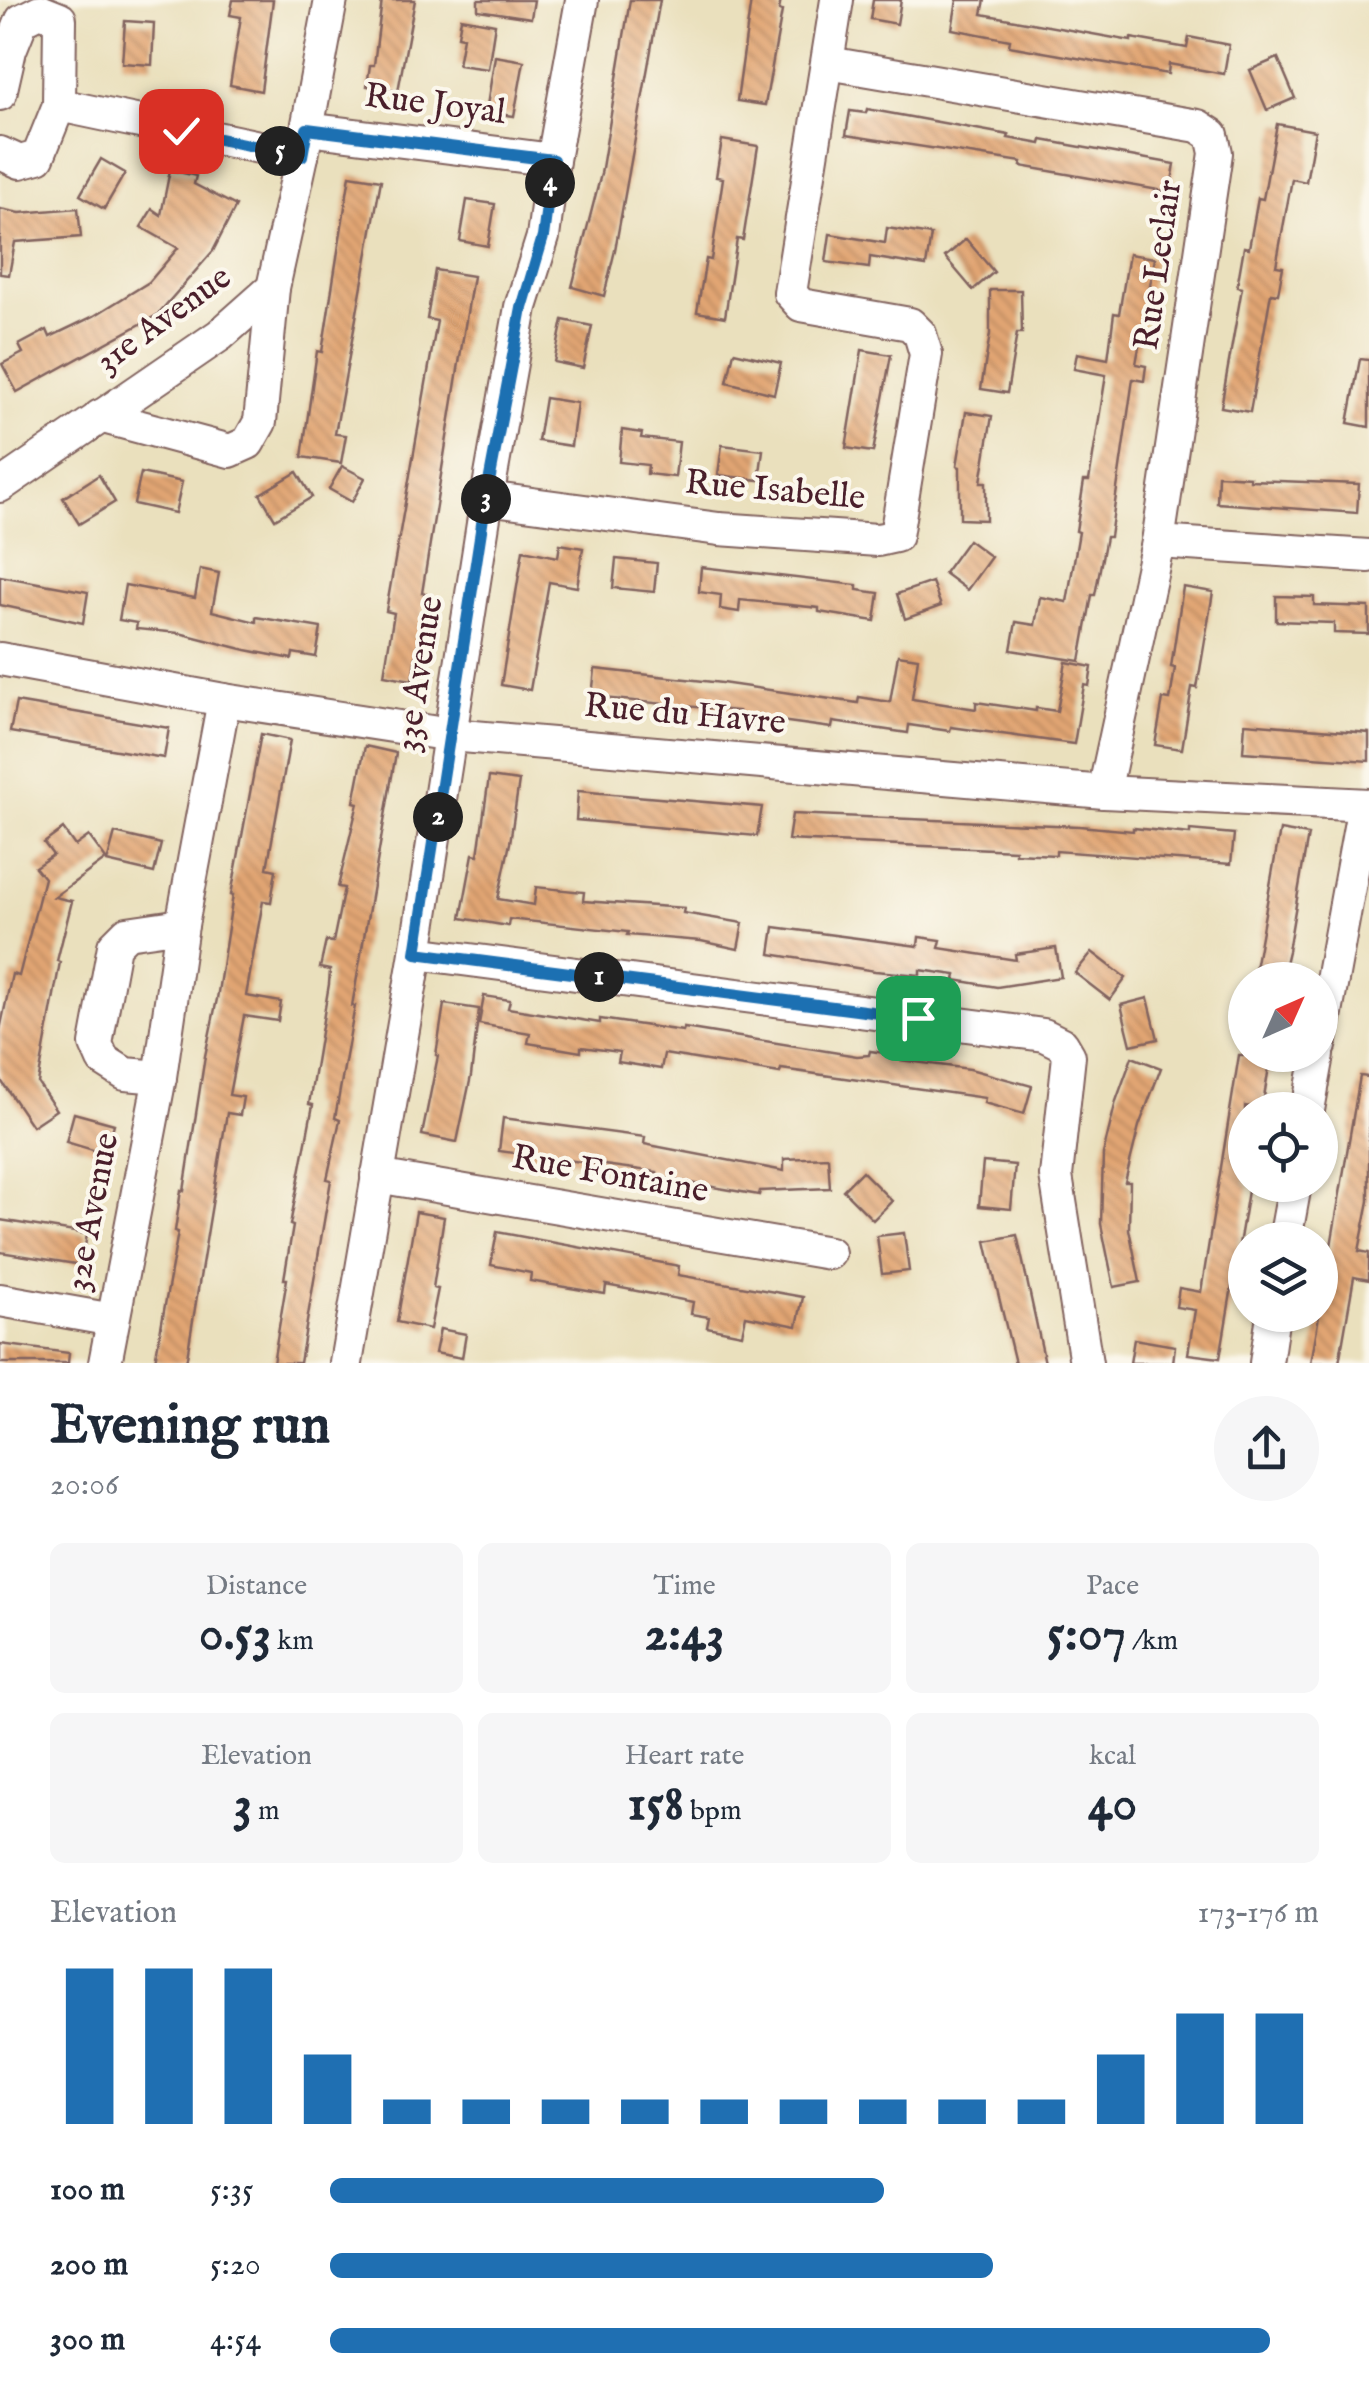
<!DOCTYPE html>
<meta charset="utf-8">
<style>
:root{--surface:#fff;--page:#f6f6f7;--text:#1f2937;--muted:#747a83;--accent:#1f6fb2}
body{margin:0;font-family:"IM FELL English",serif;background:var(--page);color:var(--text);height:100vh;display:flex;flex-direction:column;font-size:38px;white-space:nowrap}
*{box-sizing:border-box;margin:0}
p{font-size:32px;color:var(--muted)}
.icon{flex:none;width:55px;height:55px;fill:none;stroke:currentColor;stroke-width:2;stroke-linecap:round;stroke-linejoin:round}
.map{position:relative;height:1363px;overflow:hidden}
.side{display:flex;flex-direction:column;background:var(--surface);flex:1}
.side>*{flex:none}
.needle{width:65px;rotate:45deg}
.fabs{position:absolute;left:1228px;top:962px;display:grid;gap:20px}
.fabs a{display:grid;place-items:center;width:110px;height:110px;border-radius:50%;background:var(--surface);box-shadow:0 2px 8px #0004;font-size:50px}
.pin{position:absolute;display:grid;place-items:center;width:85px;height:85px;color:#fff;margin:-42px;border-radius:20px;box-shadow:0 5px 15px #0006}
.km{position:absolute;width:50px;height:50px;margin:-25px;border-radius:50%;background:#222;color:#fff;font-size:28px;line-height:50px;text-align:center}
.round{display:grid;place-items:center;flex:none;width:105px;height:105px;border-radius:52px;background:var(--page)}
.head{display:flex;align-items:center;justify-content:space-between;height:170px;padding:0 50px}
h1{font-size:55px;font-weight:700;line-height:75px}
.metrics{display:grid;grid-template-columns:repeat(3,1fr);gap:15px;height:170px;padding:10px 50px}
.metrics div{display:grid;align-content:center;border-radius:15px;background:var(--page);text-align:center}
.metrics b{font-size:50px;font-weight:700}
.metrics small{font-size:28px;font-weight:400}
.metrics p{font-size:28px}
.chart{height:280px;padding:20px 50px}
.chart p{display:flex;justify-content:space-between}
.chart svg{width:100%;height:180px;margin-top:10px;stroke:var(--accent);stroke-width:6}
ul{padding:0 50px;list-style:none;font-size:32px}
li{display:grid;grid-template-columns:160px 120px 1fr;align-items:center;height:75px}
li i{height:25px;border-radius:12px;background:var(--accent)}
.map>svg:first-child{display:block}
.building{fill:url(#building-back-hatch)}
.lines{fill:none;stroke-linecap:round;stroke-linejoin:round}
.minor-casing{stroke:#82635e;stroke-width:36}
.minor{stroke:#fff;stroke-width:32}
.route-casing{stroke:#fff;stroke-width:20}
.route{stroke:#1f6fb2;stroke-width:12}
.labels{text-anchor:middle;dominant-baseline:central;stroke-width:8;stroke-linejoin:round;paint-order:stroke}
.street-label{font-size:35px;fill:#4a1f2b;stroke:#fbf7ec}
</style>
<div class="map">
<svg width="1369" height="1363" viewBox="0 0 1369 1363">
<defs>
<pattern id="building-back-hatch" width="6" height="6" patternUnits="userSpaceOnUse" patternTransform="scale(2.5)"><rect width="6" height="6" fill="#e2a673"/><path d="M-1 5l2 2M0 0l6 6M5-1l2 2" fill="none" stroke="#b9875f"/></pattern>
</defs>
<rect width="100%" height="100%" fill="#fbf7ec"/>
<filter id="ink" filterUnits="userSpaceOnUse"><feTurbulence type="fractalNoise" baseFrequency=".01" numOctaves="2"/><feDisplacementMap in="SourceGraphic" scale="20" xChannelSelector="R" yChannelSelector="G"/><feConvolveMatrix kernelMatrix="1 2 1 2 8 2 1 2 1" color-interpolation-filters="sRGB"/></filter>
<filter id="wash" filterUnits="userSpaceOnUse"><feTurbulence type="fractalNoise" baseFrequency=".0048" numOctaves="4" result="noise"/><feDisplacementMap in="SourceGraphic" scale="40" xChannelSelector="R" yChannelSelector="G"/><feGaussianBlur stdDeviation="2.25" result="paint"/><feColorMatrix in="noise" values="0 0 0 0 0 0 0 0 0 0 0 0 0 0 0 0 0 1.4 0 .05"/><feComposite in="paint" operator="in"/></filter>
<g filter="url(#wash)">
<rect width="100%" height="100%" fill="#eae0bd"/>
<g id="blocks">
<g class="building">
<path d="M233,0H273L261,91L230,85L241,17L230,15Z"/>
<path d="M382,0H415L398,91L367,86L370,65H374Z"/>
<path d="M478,0H534L531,18L478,10Z"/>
<path d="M630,0H660L615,250L604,296L572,287L601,174Z"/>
<path d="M751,0H781L779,10L782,11L765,105L737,101Z"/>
<path d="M873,0H901L897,24L870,19Z"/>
<path d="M957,0H985L982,14L1131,41V38L1187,48L1189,37L1229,45L1224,74L1169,64L1168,74L1009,46L1010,40L952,29Z"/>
<path d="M461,18L495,24L488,69L458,65L463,37L458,36Z"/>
<path d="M125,21L154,23L152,65L122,63Z"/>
<path d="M495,56L524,61L514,116L486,112Z"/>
<path d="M1278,58L1295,98L1267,110L1250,70Z"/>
<path d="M867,109L1009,135L1008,138L1041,144L1042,140L1175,164L1170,192L1021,166L1022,162L846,135L850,111L866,113Z"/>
<path d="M1277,124L1315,131L1306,182L1292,179L1276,266L1283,267L1278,294L1271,293L1250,412L1221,407L1242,288L1237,287L1244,247L1249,248L1258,198L1263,199Z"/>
<path d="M722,140L758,146L743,240L737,239L725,317L697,312L706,259L711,260L723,178L716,177Z"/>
<path d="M101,159L125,173L104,209L80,195Z"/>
<path d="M170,170L196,176L194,184L236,206L213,251L157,315L17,392L2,364L23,353L19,345L47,330L50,337L94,316L149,282L178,248L141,227L152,209L161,215Z"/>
<path d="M350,175L381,180L335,434L346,435L341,463L302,457L317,351L322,352Z"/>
<path d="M467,200L495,204L488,246L460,241Z"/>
<path d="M78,208L81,237L15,242L9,275L0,274V209L20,213Z"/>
<path d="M887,228L931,235L926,266L870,257L869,268L826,262L830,234L885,243Z"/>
<path d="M966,239L994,272L973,290L945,257Z"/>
<path d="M1129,254L1155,258L1136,364L1146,366L1144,381L1133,379L1110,537H1106L1095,595H1092L1080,661L1011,650L1016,622L1035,625L1040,597L1067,602L1079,532L1076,531L1084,481H1089L1106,375L1074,369L1077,353L1108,359L1114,313L1119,314Z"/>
<path d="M435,270L473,276L422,593L426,594L412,680L384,675L394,613L386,611L437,321L427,319Z"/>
<path d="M990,290H1021L1022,333H1017L1007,393L981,389L990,334Z"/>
<path d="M563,320L592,326L583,368L554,362Z"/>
<path d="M862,350L891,355L873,452L846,448Z"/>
<path d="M734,352L781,363L774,394L727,382Z"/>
<path d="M1360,359L1369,360V427L1348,423Z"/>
<path d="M545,398L577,403L571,446L538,441Z"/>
<path d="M966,412L992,416L981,482H986V520L960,519V467L957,466Z"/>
<path d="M622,430L642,433L641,438L679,442L675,477L647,474L648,465L619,462Z"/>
<path d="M722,445L763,450L759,480L718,475Z"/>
<path d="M342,466L365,478L352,502L329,489Z"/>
<path d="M297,472L312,497L275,519L260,494Z"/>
<path d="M141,473L182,482L175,513L134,504Z"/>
<path d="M99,475L115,502L79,524L63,498Z"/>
<path d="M1218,475L1250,477V480L1359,484L1357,513L1217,503Z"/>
<path d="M968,540L991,557L967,590L944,573Z"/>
<path d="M560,544L583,548L577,587L549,582L530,690L501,685L523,550L558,557Z"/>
<path d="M616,559L657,563L654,592L613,588Z"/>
<path d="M701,567L857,585V590L879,593L875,621L819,612V608L740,600L739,612L720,609L721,595L699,592Z"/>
<path d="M200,569L219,573L212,611L256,622V617L321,628L316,657L293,653L292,659L246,650L179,633L136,629L137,623L119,620L125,585L195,598Z"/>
<path d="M0,576L88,592L83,623L0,605Z"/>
<path d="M932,582L941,606L905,619L897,594Z"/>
<path d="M1183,587L1213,592L1197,688L1192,687L1182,749L1155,745L1163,699L1170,700L1175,668L1171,667Z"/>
<path d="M1276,596L1314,597V605L1369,607V634L1334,633V623L1276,621Z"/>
<path d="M898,655L918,658L912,699L976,709V702L1036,711V708L1057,711L1066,662L1092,667L1089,686L1084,685L1074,744L951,727L950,731L909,725L908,733L833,722L832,728L737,715L738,711L592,697L595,669L722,683L858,703L859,697L890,702Z"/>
<path d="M16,702L169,728L164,758L10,732Z"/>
<path d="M1245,723L1369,733V761L1243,752Z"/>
<path d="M261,734L290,740L267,868L276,870L271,902L263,901L246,996L281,1002L278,1021L244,1016L229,1095L243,1097L240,1115L227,1113L186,1363H166L155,1361L178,1232L175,1231L181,1190L184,1191L205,1056L217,999L233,895H231Z"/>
<path d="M365,746L396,753L352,1006H355L335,1118L340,1120L327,1179L331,1180L300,1363H273L287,1279H284L293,1226L290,1225L313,1105L309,1104L329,984L330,970L320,968L326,941L333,942L344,888L338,887L358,803L354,802Z"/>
<path d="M489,777L519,781L510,843L498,899L534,905L536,887L584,892L583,901L684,908L683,913L743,923L738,949L701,941L627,935L628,932L509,919L508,926L461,918L473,854L478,855Z"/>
<path d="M578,791L762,807L757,836L576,820Z"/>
<path d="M792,814L1079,826L1133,831V828L1190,834V830L1234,834L1231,864L1056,851V855L1015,853V850L788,840Z"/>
<path d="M63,829L75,846L89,836L106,859L54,897L72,901L57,961L60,962L38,1083L56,1110L32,1126L0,1079V1030L12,974L19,976L44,878L35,867L53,855L44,843Z"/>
<path d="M1280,830L1308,835L1288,951L1281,980H1253Z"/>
<path d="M115,833L161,844L154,873L107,862Z"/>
<path d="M774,927L918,946L919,937L941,940L939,948L1016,960L1015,954L1056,948L1061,977L997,987L955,980L956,975L920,970V975L875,971L770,954Z"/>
<path d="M1092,952L1126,978L1110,1000L1075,973Z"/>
<path d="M484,996L510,1000L508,1008L600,1023V1019L683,1031L684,1028L857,1056L869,1055L870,1051L892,1054L891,1059L970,1069L1032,1086L1024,1114L984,1103L985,1098L781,1069L780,1073L664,1054L661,1069L618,1062L620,1052L581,1047V1052L528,1043L530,1033L479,1024Z"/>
<path d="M1148,998L1158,1039L1131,1045L1121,1005Z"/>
<path d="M444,1004L479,1009L471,1076L457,1142L422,1135L438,1056L436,1055Z"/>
<path d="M1239,1055H1271L1262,1109L1245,1106V1185H1249L1220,1358L1188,1354L1195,1310L1176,1307L1179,1288L1201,1292Z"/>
<path d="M1132,1057L1161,1068L1139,1126L1125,1182H1130L1129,1229L1140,1282L1114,1287L1101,1224L1103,1154L1116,1101Z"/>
<path d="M1360,1076L1369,1077V1201L1359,1251L1369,1253V1280L1354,1277L1339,1363H1311Z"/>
<path d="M74,1113L114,1124L106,1154L66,1142Z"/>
<path d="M503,1118L645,1137L644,1144L784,1171V1159L828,1157L830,1188L760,1191L759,1195L656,1177L657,1172L499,1151Z"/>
<path d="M983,1162L1015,1165L1011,1209L979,1206Z"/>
<path d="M862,1171L892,1201L873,1220L843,1190Z"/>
<path d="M416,1212L444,1217L433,1288L438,1289L430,1329L397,1322Z"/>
<path d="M0,1220L87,1234L82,1265L0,1252Z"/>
<path d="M497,1232L679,1266L678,1275L803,1297L797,1326L746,1316L742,1334L707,1327L709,1317L691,1314L693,1302L606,1285L605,1294L530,1281L531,1273L491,1265Z"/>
<path d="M904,1233L909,1271L882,1274L877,1236Z"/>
<path d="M1017,1235L1030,1294L1045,1363H1015L996,1285L986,1241Z"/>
<path d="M440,1329L466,1334L462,1358L435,1353Z"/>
<path d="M1134,1339L1175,1346L1173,1363H1130Z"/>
<path d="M0,1344L69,1353L68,1363H0Z"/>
</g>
</g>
</g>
<g filter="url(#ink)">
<use href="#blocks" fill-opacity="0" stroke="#82635e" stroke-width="2.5"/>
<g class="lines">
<g class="minor-casing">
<g id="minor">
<path d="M828,63L1198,126L1212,135L1216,153L1158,542L1104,792"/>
<path d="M0,94L10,50L22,20L40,11L60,19L59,105L38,157L20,162L0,153"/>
<path d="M59,105L302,156"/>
<path d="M307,129L553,160"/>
<path d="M100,416L230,451L248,443L260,422L273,288"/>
<path d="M0,486L220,335L273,288L302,156L331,0"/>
<path d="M487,498L719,529L878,540L896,536L926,354L920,334L910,324L801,305L790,293L837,0"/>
<path d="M1158,542L1369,556"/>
<path d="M0,659L224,700L451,735L1104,792L1369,805"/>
<path d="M416,953L1044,1035L1062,1044L1069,1056L1056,1176L1086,1363"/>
<path d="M1320,1046L1364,805"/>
<path d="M160,1077L125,1074L103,1060L96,1044L114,946L127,933L182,925"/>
<path d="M1308,1110L1318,1055"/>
<path d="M377,1176L829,1253"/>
<path d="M1285,1240L1295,1185"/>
<path d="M0,1300L113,1320"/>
<path d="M105,1363L160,1077L182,925L224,700"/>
<path d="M346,1363L416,953L487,498L521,307L543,237L553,160L582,0"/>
<path d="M1266,1363L1273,1315"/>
</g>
</g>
<use href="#minor" class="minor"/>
</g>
</g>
<g class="lines" filter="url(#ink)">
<g class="route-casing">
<path id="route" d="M181,131L302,156L307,129L553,160L543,237L522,308L486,498L416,953L918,1018"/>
</g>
<use href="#route" class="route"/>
</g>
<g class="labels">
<g class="street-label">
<text transform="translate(435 105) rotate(7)">Rue Joyal</text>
<text transform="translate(1159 265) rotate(-82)">Rue Leclair</text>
<text transform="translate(164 320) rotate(-36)">31e Avenue</text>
<text transform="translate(775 491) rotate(5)">Rue Isabelle</text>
<text transform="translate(420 674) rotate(-81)">33e Avenue</text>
<text transform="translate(685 715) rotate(5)">Rue du Havre</text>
<text transform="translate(610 1175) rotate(10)">Rue Fontaine</text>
<text transform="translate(93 1212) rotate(-79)">32e Avenue</text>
</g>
</g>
</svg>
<div class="fabs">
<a><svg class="needle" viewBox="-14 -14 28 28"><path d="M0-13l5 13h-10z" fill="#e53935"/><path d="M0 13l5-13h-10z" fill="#747a83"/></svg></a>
<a><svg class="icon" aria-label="locate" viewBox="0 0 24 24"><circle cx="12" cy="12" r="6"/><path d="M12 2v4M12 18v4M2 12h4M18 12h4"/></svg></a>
<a><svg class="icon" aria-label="layers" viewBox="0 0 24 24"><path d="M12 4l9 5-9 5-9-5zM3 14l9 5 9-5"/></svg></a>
</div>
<div class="pin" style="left:918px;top:1018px;background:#1e9e55"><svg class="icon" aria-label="arrive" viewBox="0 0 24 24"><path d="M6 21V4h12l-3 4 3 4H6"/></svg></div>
<div class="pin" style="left:181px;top:131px;background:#d93025"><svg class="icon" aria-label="check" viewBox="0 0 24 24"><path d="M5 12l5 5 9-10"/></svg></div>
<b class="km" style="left:599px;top:977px">1</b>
<b class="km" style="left:438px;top:817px">2</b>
<b class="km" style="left:486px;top:499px">3</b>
<b class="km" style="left:550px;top:183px">4</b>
<b class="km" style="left:280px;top:151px">5</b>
</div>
<section class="side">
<div class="head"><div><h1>Evening run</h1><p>20:06</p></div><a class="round"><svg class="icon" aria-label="share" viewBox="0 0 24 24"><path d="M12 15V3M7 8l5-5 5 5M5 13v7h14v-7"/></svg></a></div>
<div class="metrics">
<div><p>Distance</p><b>0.53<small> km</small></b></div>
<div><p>Time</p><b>2:43</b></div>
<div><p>Pace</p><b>5:07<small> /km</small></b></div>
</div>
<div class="metrics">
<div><p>Elevation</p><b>3<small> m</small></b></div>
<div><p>Heart rate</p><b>158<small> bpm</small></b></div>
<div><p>kcal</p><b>40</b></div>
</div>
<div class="chart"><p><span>Elevation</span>173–176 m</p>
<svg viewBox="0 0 160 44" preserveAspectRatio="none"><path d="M5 44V6M15 44V6M25 44V6M35 44V27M45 44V38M55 44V38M65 44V38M75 44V38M85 44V38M95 44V38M105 44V38M115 44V38M125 44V38M135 44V27M145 44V17M155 44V17"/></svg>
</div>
<ul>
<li><b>100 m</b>5:35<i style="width:56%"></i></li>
<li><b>200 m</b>5:20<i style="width:67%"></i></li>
<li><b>300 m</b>4:54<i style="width:95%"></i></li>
</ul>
</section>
